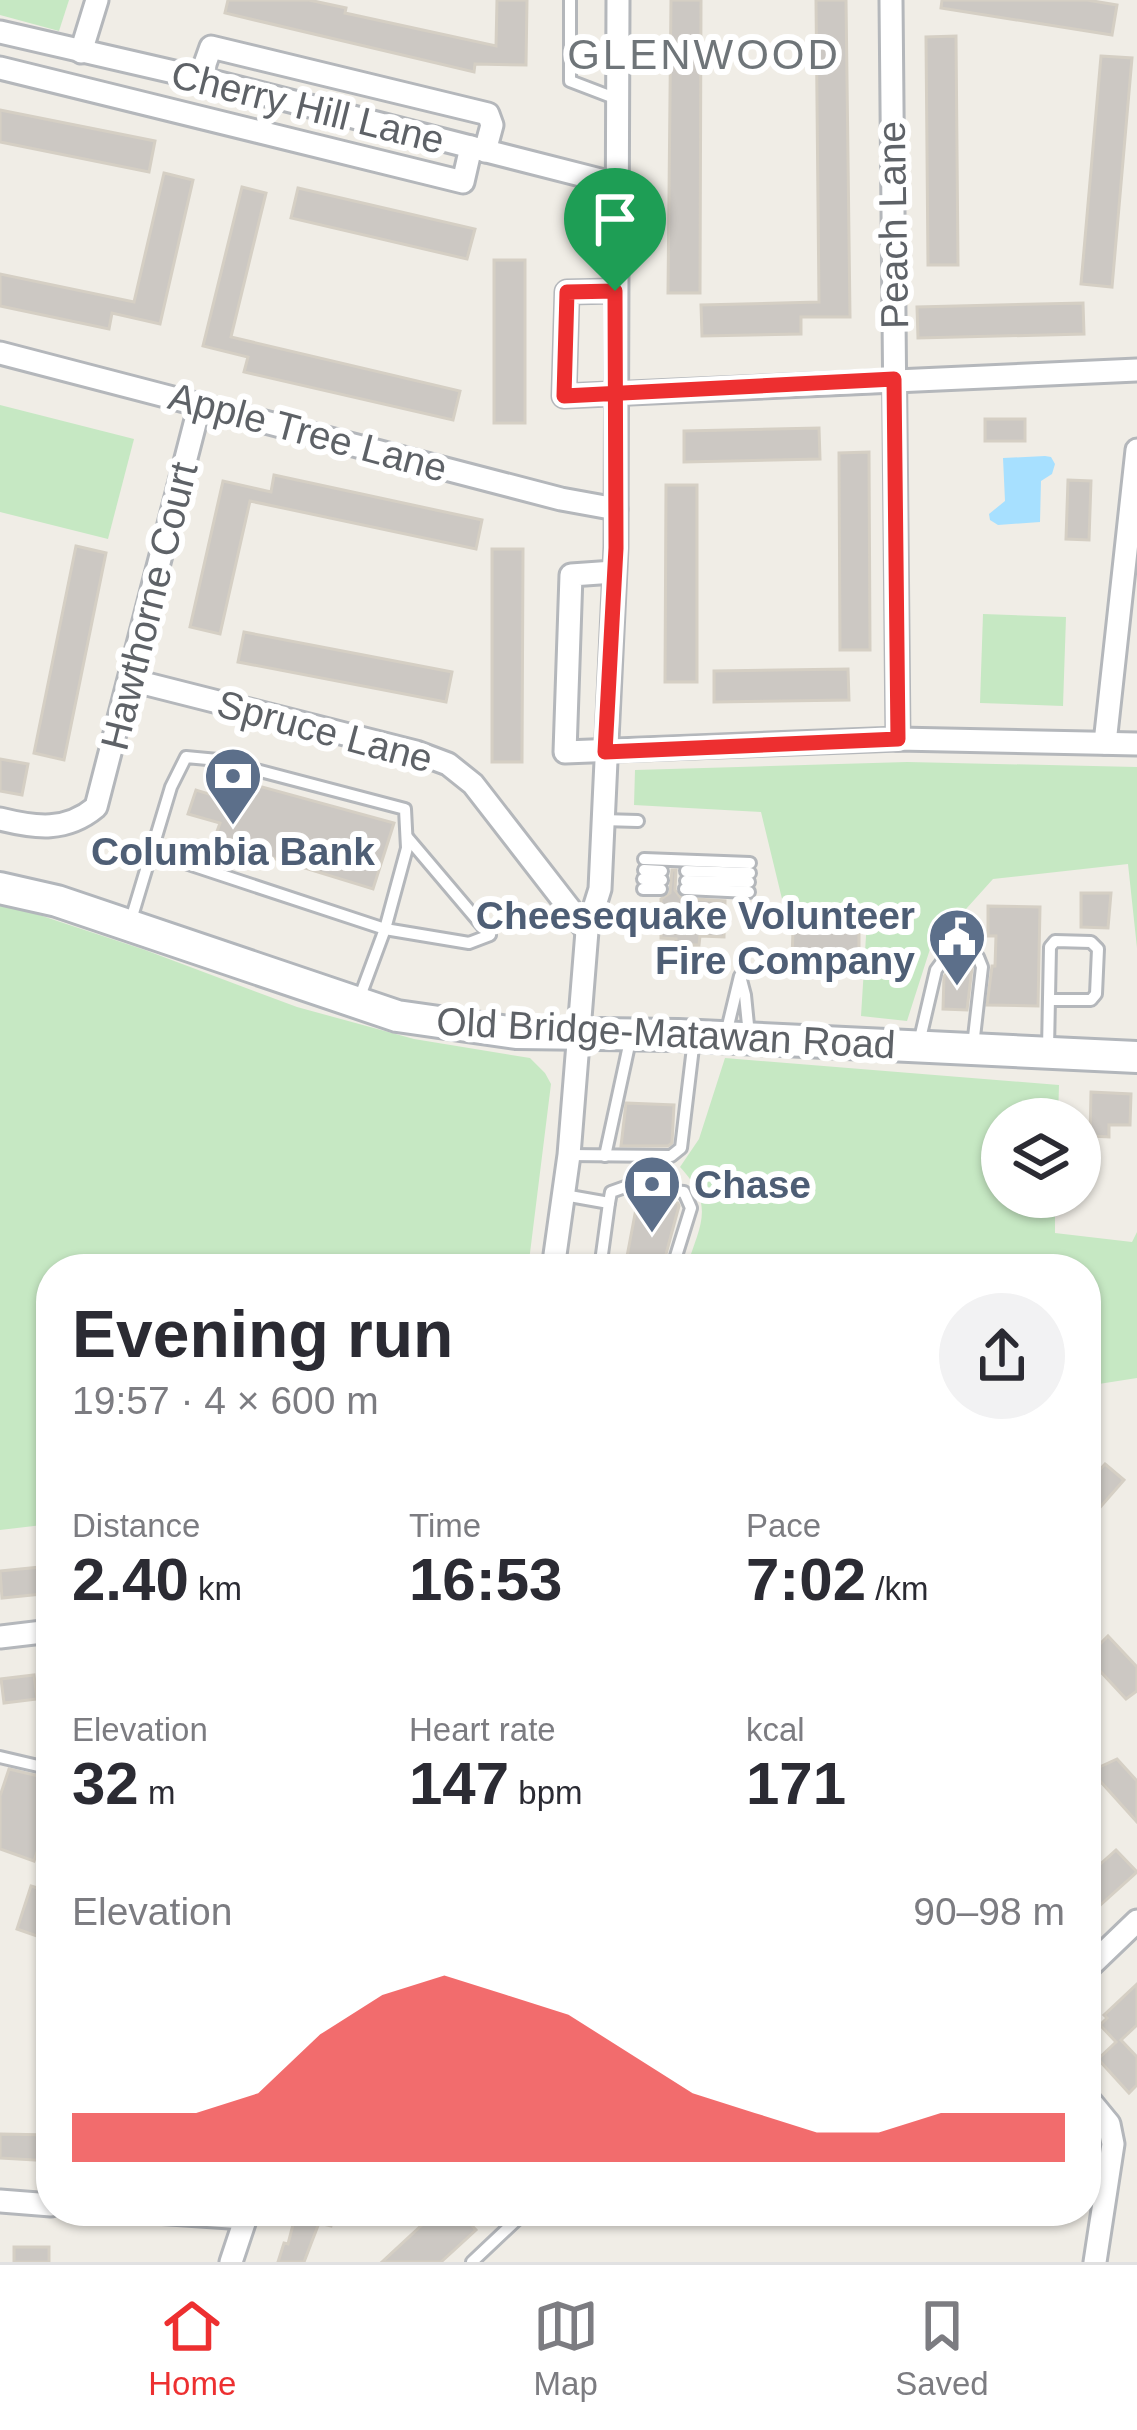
<!DOCTYPE html>
<meta charset="utf-8">
<style>
:root{--surface:#fff;--page:#f2f2f3;--text:#2b2b33;--muted:#7c7c81;--line:#e1e1e2;--accent:#ed2f30}
body{margin:0;font-family:Arial,sans-serif;background:var(--page);color:var(--text);height:100vh;display:flex;flex-direction:column;font-size:45px;white-space:nowrap}
*{box-sizing:border-box;margin:0}
p{font-size:39px;color:var(--muted)}
.icon{flex:none;width:66px;height:66px;fill:none;stroke:currentColor;stroke-width:2;stroke-linecap:round;stroke-linejoin:round}
.map{position:relative;flex:1;overflow:hidden}
.drawer{position:absolute;left:36px;top:1254px;width:1065px;height:972px;display:flex;flex-direction:column;background:var(--surface);border-radius:48px;box-shadow:0 3px 9px #0004}
.drawer>*{flex:none}
.tools{position:absolute;left:981px;top:1098px;display:grid;gap:24px}
.tools a{display:grid;place-items:center;width:120px;height:120px;border-radius:50%;background:var(--surface);box-shadow:0 3px 9px #0004;font-size:60px}
.pin{position:absolute;display:grid;place-items:center;width:102px;height:102px;color:#fff;margin:-123px -51px;border-radius:50% 50% 50% 0;rotate:-45deg;box-shadow:0 0 12px #0007}
.pin .icon{rotate:45deg}
.round{display:grid;place-items:center;flex:none;width:126px;height:126px;border-radius:63px;background:var(--page)}
.headline{display:flex;align-items:center;justify-content:space-between;height:204px;padding:0 36px}
h1{font-size:66px;font-weight:700;line-height:90px}
.metrics{display:grid;grid-template-columns:repeat(3,1fr);gap:18px;height:204px;padding:12px 36px}
.metrics div{display:grid;align-content:center}
.metrics b{font-size:60px;font-weight:700}
.metrics small{font-size:33px;font-weight:400}
.metrics p{font-size:33px}
.chart{height:336px;padding:24px 36px}
.chart p{display:flex;justify-content:space-between}
.chart svg{width:100%;height:216px;margin-top:12px;fill:var(--accent);opacity:.7}
.dock{display:flex;justify-content:space-around;align-items:center;height:168px;border-top:3px solid var(--line);background:var(--surface);font-size:33px;color:var(--muted)}
.dock a{display:grid;justify-items:center;gap:6px}
.dock .on{color:var(--accent)}
.map>svg:first-child{display:block}
.green{fill:#c6e8c3}
.water{fill:#a7e0ff}
.building{fill:#ccc8c3;stroke:#d5cfc4;stroke-width:3}
.lines{fill:none;stroke-linecap:round;stroke-linejoin:round}
.service-casing{stroke:#b4b7bb;stroke-width:16}
.minor-casing{stroke:#b4b7bb;stroke-width:27}
.secondary-casing{stroke:#b2b6bb;stroke-width:36}
.service{stroke:#fff;stroke-width:10}
.minor{stroke:#fff;stroke-width:21}
.secondary{stroke:#fff;stroke-width:30}
.route-casing{stroke:#fff;stroke-width:24}
.route{stroke:#ed2f30;stroke-width:15}
.labels{text-anchor:middle;dominant-baseline:central;stroke-width:12;stroke-linejoin:round;paint-order:stroke}
.street-label{font-size:39px;fill:#5e6267;stroke:#fff}
.service-label{font-size:39px;font-weight:bold;fill:#4e5e75;stroke:#fff}
.neighbourhood-label{font-size:42px;letter-spacing:3px;fill:#6f7579;stroke:#fff}
</style>
<div class="map">
<svg width="1137" height="2262" viewBox="0 0 1137 2262">
<rect width="100%" height="100%" fill="#f0ede6"/>
<g class="green">
<path d="M0,0H69L59,31L0,15Z"/>
<path d="M0,405L134,439L108,539L0,512Z"/>
<path d="M983,614L1066,617L1063,706L980,703Z"/>
<path d="M907,762L1137,767V948L1128,864L993,879L930,949L907,1021L861,1016L868,904L783,903L761,812L634,805L635,770Z"/>
<path d="M0,902L145,950L297,1007L414,1039L530,1058L545,1073L551,1084L528,1269H51V1524L0,1530Z"/>
<path d="M725,1058L1059,1085L1058,1119H1002V1197H1055V1233L1132,1242L1137,1232V1378L1086,1386V1269H686C700,1224 716,1206 680,1167L699,1139Z"/>
</g>
<path class="water" d="M1045,456L1051,457L1055,464L1052,474L1041,481L1040,522L998,525L990,520L989,514L1005,501L1003,458Z"/>
<g class="building">
<path d="M228,0H309L346,8L345,13L496,46L497,0H527L526,65L475,64L474,72L225,13Z"/>
<path d="M671,0H701L700,293H668Z"/>
<path d="M816,0H846L850,317H801V334L702,336L701,305L819,302Z"/>
<path d="M942,0H1087L1117,5L1112,35L941,8Z"/>
<path d="M956,36L958,265H928L926,37Z"/>
<path d="M1101,56L1132,58L1112,287L1081,284Z"/>
<path d="M0,110L155,141L149,172L0,142Z"/>
<path d="M164,173L193,180L160,324L112,313L109,329L0,306V274L134,302Z"/>
<path d="M242,187L266,193L231,337L460,391L453,420L244,372L248,357L203,346Z"/>
<path d="M298,188L475,229L467,259L291,218Z"/>
<rect x="494" y="260" width="31" height="163"/>
<path d="M1083,303L1084,334L918,338L917,307Z"/>
<rect x="985" y="419" width="40" height="22"/>
<path d="M819,428L820,459L684,462V431Z"/>
<path d="M869,452L870,650H840L839,453Z"/>
<path d="M274,475L482,520L476,549L250,501L220,634L190,627L223,481L271,492Z"/>
<path d="M1068,480L1091,481L1089,540L1066,539Z"/>
<path d="M666,485H697V682H665Z"/>
<path d="M76,546L106,553L64,760L34,753Z"/>
<path d="M492,549H523L522,762H492Z"/>
<path d="M244,632L452,672L446,702L238,662Z"/>
<path d="M848,669L849,700L714,702V671Z"/>
<path d="M0,759L28,764L22,795L0,791Z"/>
<path d="M233,779L394,823L373,889L214,840L220,823L188,814L196,790L225,799Z"/>
<path d="M672,870H676L675,890L681,898L725,901L724,937L700,936L699,945H676V939L661,938V899L670,893Z"/>
<path d="M1081,893H1111L1108,928L1081,927Z"/>
<path d="M988,906L1040,907L1038,1006L987,1005L992,966H995L996,936H988Z"/>
<path d="M793,930L859,931V961L792,959Z"/>
<path d="M951,966L972,968L967,1010L943,1009L944,977Z"/>
<path d="M1091,1092L1131,1094L1130,1125H1109V1137L1090,1136Z"/>
<path d="M626,1103L674,1105L672,1143L668,1146H621Z"/>
<path d="M638,1198L661,1200L678,1203L679,1206L662,1269L625,1267Z"/>
<path d="M1105,1464L1124,1480L1096,1512L1086,1504V1485Z"/>
<path d="M41,1567L43,1594L2,1598L0,1571Z"/>
<path d="M1108,1636L1137,1667V1691L1126,1699L1087,1657Z"/>
<path d="M34,1675L37,1699L4,1703L1,1679Z"/>
<path d="M1117,1759L1137,1781V1822L1091,1771Z"/>
<path d="M9,1769L51,1779V1850L39,1846L34,1861L0,1849V1796Z"/>
<path d="M1116,1850L1137,1872L1086,1918V1877Z"/>
<path d="M31,1886L51,1892V1941L17,1929Z"/>
<path d="M1137,1984V2025L1121,2040L1137,2057V2085L1129,2093L1098,2059L1116,2042L1100,2025L1107,2018L1104,2015Z"/>
<path d="M0,2134L51,2135V2161L0,2158Z"/>
<path d="M291,2211H335L331,2226L319,2223L304,2262H278L284,2243L288,2244L295,2217L291,2216Z"/>
<path d="M437,2211H458L476,2230L441,2262H382Z"/>
<rect x="14" y="2247" width="35" height="15"/>
</g>
<g class="lines">
<g class="service-casing">
<g id="service">
<path d="M570,0V81L617,99"/>
<path d="M602,820L638,821"/>
<path d="M152,852L385,929L469,943L490,935L407,837"/>
<path d="M644,859L750,863"/>
<path d="M644,870L662,871"/>
<path d="M686,871L750,873"/>
<path d="M643,879L662,880"/>
<path d="M686,881L749,882"/>
<path d="M643,889H661"/>
<path d="M685,889L749,892"/>
<path d="M130,923L171,787L186,757L218,760L405,809L407,848L385,929L359,999"/>
<path d="M726,1034L740,976L745,995L749,1035"/>
<path d="M919,1043L936,970L947,955L978,957L982,967L973,1046"/>
<path d="M1048,1049L1050,947L1055,941L1091,942L1098,949L1096,994L1091,1000H1049"/>
<path d="M569,1155L671,1156L681,1148L694,1039"/>
<path d="M605,1156L631,1036"/>
<path d="M564,1195L609,1203L600,1269"/>
<path d="M609,1203L611,1192L625,1187L684,1192L691,1208L672,1269"/>
<path d="M0,1757L51,1769"/>
<path d="M472,2262L526,2211"/>
</g>
</g>
<g class="minor-casing">
<g id="minor">
<path d="M891,0L898,739"/>
<path d="M0,32L200,78L616,184"/>
<path d="M81,52L97,0"/>
<path d="M0,68L463,182L471,147"/>
<path d="M200,78L211,47L488,114L492,125L485,151"/>
<path d="M615,291L567,292L564,396L1137,370"/>
<path d="M0,353L561,499L616,509"/>
<path d="M614,572L571,575L565,752L898,739L1137,744"/>
<path d="M131,680L416,752L448,764L473,784L587,931"/>
<path d="M1105,743L1137,450"/>
<path d="M0,819C36,828 66,832 96,807L200,404"/>
<path d="M553,1269L569,1155L587,931L600,889L616,547L618,0"/>
<path d="M0,1637L51,1631"/>
<path d="M1086,1970L1137,1921"/>
<path d="M1086,2096L1109,2124L1113,2144L1095,2262"/>
<path d="M0,2201L51,2205"/>
<path d="M140,2211L245,2218"/>
<path d="M231,2262L248,2211"/>
</g>
</g>
<g class="secondary-casing">
<path id="secondary" d="M0,888L57,901L397,1016L516,1033L678,1035L1137,1057"/>
</g>
<use href="#service" class="service"/>
<use href="#minor" class="minor"/>
<use href="#secondary" class="secondary"/>
</g>
<g class="lines">
<g class="route-casing">
<path id="route" d="M615,291L616,548L605,752L898,739L894,379L564,396L567,292L615,291"/>
</g>
<use href="#route" class="route"/>
</g>
<defs>
<g id="bank-pin" transform="scale(3)"><path d="M0 17L-7.5 6A9.5 9.5 0 1 1 7.5 6Z" fill="#5c6f8a" stroke="#fff"/><path d="M-6-4H6V4H-6ZM0-2.3a2.3 2.3 0 1 0 0 4.6a2.3 2.3 0 1 0 0-4.6Z" fill="#fff"/></g>
<g id="civic-pin" transform="scale(3)"><path d="M0 17L-7.5 6A9.5 9.5 0 1 1 7.5 6Z" fill="#5c6f8a" stroke="#fff"/><path d="M-.6-6.5H3V-4.5H.6V-3L4-1V1h2V6H-6V1h2V-1L-.6-3ZM-1.2 2.5V6h2.4V2.5Z" fill="#fff"/></g>
</defs>
<g fill-rule="evenodd">
<use href="#bank-pin" x="233" y="776"/>
<use href="#civic-pin" x="957" y="937"/>
<use href="#bank-pin" x="652" y="1184"/>
</g>
<g class="labels">
<g class="street-label">
<text transform="translate(308 107) rotate(14)">Cherry Hill Lane</text>
<text transform="translate(893 225) rotate(-91)">Peach Lane</text>
<text transform="translate(308 432) rotate(15)">Apple Tree Lane</text>
<text transform="translate(149 606) rotate(-76)">Hawthorne Court</text>
<text transform="translate(325 731) rotate(15)">Spruce Lane</text>
<text transform="translate(666 1033) rotate(3)">Old Bridge-Matawan Road</text>
</g>
<g class="service-label">
<text x="233" y="851">Columbia Bank</text>
<text x="915" y="915" text-anchor="end">Cheesequake Volunteer<tspan x="915" dy="45">Fire Company</tspan></text>
<text x="694" y="1184" text-anchor="start">Chase</text>
</g>
<g class="neighbourhood-label">
<text x="704" y="54">GLENWOOD</text>
</g>
</g>
</svg>
<div class="tools">
<a><svg class="icon" aria-label="layers" viewBox="0 0 24 24"><path d="M12 4l9 5-9 5-9-5zM3 14l9 5 9-5"/></svg></a>
</div>
<div class="pin" style="left:615px;top:291px;background:#1e9e55"><svg class="icon" aria-label="arrive" viewBox="0 0 24 24"><path d="M6 21V4h12l-3 4 3 4H6"/></svg></div>
<section class="drawer">
<div class="headline"><div><h1>Evening run</h1><p>19:57 · 4 × 600 m</p></div><a class="round"><svg class="icon" aria-label="share" viewBox="0 0 24 24"><path d="M12 15V3M7 8l5-5 5 5M5 13v7h14v-7"/></svg></a></div>
<div class="metrics">
<div><p>Distance</p><b>2.40<small> km</small></b></div>
<div><p>Time</p><b>16:53</b></div>
<div><p>Pace</p><b>7:02<small> /km</small></b></div>
</div>
<div class="metrics">
<div><p>Elevation</p><b>32<small> m</small></b></div>
<div><p>Heart rate</p><b>147<small> bpm</small></b></div>
<div><p>kcal</p><b>171</b></div>
</div>
<div class="chart"><p><span>Elevation</span>90–98 m</p>
<svg viewBox="0 0 160 44" preserveAspectRatio="none"><path d="M0 44V34L10 34L20 34L30 30L40 18L50 10L60 6L70 10L80 14L90 22L100 30L110 34L120 38L130 38L140 34L150 34L160 34V44z"/></svg>
</div>
</section>
</div>
<nav class="dock">
<a class="on"><svg class="icon" aria-label="home" viewBox="0 0 24 24"><path d="M3 11l9-7 9 7M6 9v11h12V9"/></svg>Home</a>
<a><svg class="icon" aria-label="map" viewBox="0 0 24 24"><path d="M3 6l6-2 6 2 6-2v14l-6 2-6-2-6 2zM9 4v14M15 6v14"/></svg>Map</a>
<a><svg class="icon" aria-label="saved" viewBox="0 0 24 24"><path d="M7 4h10v16l-5-4-5 4z"/></svg>Saved</a>
</nav>
